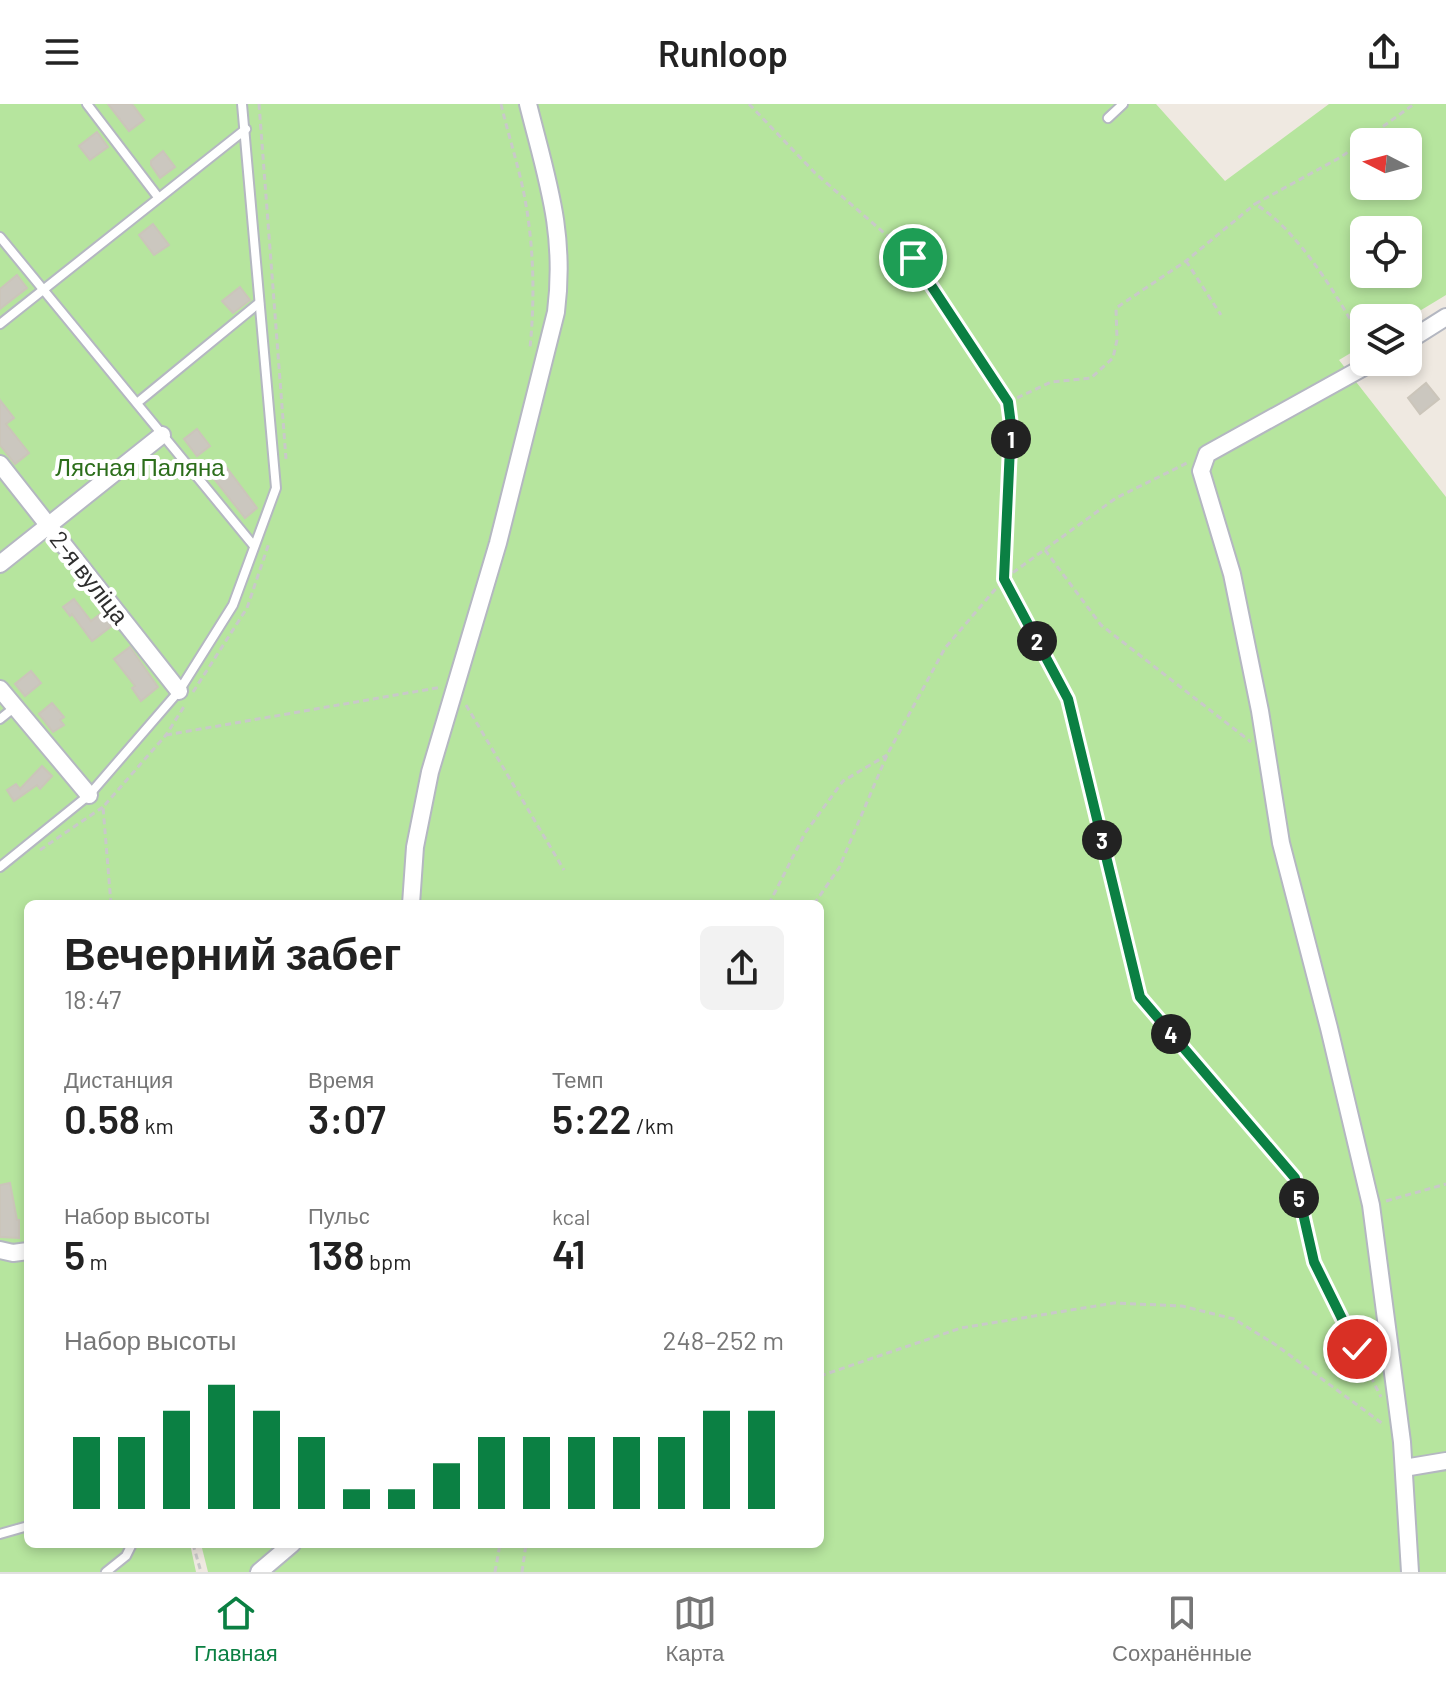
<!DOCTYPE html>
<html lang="ru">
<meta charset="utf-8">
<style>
:root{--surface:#fff;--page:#f2f2f2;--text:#222;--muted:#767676;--line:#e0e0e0;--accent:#0b8043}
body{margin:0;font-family:Barlow,sans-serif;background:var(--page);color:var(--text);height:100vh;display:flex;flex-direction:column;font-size:30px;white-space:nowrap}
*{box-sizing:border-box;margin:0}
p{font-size:26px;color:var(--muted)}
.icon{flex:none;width:44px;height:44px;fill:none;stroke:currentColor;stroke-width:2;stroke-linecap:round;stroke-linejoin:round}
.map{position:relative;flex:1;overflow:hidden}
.sheet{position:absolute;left:24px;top:796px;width:800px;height:648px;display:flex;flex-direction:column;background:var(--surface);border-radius:12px;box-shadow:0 4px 12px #0003}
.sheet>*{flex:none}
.needle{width:52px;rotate:276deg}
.buttons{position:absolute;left:1350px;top:24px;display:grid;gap:16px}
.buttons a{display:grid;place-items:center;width:72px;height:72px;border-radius:12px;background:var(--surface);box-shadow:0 4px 12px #0003;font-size:40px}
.pin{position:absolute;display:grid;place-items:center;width:68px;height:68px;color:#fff;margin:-34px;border:4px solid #fff;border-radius:50%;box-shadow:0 2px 8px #0007}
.km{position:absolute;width:40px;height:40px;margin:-20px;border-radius:50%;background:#222;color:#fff;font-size:22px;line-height:40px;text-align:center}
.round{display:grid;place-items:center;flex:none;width:84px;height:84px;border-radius:12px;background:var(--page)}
.head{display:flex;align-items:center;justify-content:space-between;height:136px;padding:0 40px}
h1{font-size:44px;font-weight:600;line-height:60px}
.figures{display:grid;grid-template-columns:repeat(3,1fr);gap:12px;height:136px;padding:8px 40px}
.figures div{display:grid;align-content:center}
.figures b{font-size:40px;font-weight:600}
.figures small{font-size:22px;font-weight:400}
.figures p{font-size:22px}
.chart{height:224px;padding:16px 40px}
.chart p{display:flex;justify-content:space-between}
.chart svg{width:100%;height:144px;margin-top:8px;stroke:var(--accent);stroke-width:6}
header{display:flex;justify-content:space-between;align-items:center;height:104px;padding:0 40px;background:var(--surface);font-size:36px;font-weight:600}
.menu{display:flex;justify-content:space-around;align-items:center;height:112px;border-top:2px solid var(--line);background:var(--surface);font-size:22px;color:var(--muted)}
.menu a{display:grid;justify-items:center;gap:4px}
.menu .on{color:var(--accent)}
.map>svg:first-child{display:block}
.green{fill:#b6e59e;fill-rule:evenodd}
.building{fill:#cbc7bf;stroke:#cbc5ba;stroke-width:2}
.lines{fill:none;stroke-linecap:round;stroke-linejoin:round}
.service-casing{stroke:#b4b7c1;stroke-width:12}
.minor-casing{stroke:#b4b7c1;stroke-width:20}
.path{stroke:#c9c9c9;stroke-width:3;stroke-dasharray:6 4;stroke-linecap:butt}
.service{stroke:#fff;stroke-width:8}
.minor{stroke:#fff;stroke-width:16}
.route-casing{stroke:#fff;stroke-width:16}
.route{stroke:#0b8043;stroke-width:10}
.labels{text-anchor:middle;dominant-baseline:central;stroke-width:8;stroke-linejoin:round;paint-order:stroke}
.park-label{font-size:24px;fill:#2c6e1b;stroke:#fff}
.street-label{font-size:24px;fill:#2e2e2e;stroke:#fff}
</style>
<header><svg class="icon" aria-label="menu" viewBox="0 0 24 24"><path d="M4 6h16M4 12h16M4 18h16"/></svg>Runloop<svg class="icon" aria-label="share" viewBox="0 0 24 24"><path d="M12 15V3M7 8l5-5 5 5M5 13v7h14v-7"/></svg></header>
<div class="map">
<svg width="1446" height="1468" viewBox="0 0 1446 1468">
<rect width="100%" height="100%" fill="#efe9e1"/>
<path class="green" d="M0,0H1156L1225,77L1329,0H1446V191L1408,214H1364V241L1339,256L1446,393V1468H208L201,1440H820V800H28V1440H190L196,1468H0ZM1364,38H1408V82H1364ZM1364,126H1408V170H1364Z"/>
<g class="building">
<path d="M108,0H132L144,16L129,27Z"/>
<path d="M97,28L108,43L90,56L79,42Z"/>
<path d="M163,47L175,63L160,74L151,61V57Z"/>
<path d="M153,120L169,141L154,151L139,131Z"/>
<path d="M17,171L27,184L0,205V185Z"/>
<path d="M240,183L250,196L233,209L222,197Z"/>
<path d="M1426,279L1439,295L1420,310L1408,294Z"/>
<path d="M0,296L14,314L6,320L29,349L15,360L0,341Z"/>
<path d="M197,325L210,342L197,352L184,335Z"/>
<path d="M224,360L257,404L245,414L211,371Z"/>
<path d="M74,495L91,517L103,508L113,521L92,537L72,510L70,512L63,503Z"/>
<path d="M130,543L158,583L141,597L132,584L135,582L114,555Z"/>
<path d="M31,567L41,579L25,592L15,580Z"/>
<path d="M52,599L64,613L60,616L64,621L53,628L39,610Z"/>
<path d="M42,662L52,672L40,685L37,681L14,697L7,686L16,680L20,685Z"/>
<path d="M10,1079L17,1116H19V1134L0,1133V1081Z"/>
</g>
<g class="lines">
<g class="service-casing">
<g id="service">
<path d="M87,0L158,93"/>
<path d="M1108,14L1123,0"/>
<path d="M0,133L254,442"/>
<path d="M0,220L246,25"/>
<path d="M137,299L259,199"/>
<path d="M0,615L15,603"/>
<path d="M0,763L89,691L179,587L233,501L276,384L242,0"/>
<path d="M0,1430L28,1422"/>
<path d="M106,1468L126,1452L132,1440"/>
</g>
</g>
<g class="minor-casing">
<g id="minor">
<path d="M1408,237L1446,213"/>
<path d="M1373,258L1207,350L1201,367L1232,470L1260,607L1281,739L1329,924L1371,1101L1402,1338L1410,1468"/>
<path d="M0,360L179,587"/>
<path d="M0,460L162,331"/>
<path d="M0,585L89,691"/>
<path d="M411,800L415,743L430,668L498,439L556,208C566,128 547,76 528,0"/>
<path d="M0,1146L13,1149L28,1147"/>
<path d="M1404,1364L1446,1357"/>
<path d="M259,1468L292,1440"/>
</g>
</g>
<g class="path">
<path d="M259,0L286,355"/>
<path d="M501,0C508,30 518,60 524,90C534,141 535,193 530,244"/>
<path d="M749,0L815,69L913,154L1008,298L1011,321L1004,475L1068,595L1140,893L1295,1074L1314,1158L1381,1293"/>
<path d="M1186,157L1221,211"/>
<path d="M1356,251L1361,235C1338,192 1297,125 1255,100L1341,53L1414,0"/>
<path d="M1008,298L1051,278L1091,274L1113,254L1117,236L1116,204L1186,157L1255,100"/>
<path d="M1045,446L1101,521L1251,638"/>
<path d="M193,588L247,504L269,439"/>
<path d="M466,601L564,766"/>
<path d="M166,631L442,583"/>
<path d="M40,746L103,703"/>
<path d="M111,800L103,703L166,631L185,601"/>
<path d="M769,800L805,729L843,677L887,651"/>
<path d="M814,800L839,764L887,651L945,544L1004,475L1116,394L1187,359"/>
<path d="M1386,1097L1446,1080"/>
<path d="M820,1272L961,1224L1114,1199L1182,1202L1234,1215L1276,1241L1383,1320"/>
<path d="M28,1343L25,1350L28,1358"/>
<path d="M193,1440L201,1468"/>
<path d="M495,1468L500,1440"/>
<path d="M522,1468L526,1440"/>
</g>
<use href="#service" class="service"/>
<use href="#minor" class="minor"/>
</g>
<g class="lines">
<g class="route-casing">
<path id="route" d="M913,154L1008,298L1011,321L1004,475L1068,595L1140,893L1295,1074L1314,1158L1357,1245"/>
</g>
<use href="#route" class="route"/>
</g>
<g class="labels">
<g class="park-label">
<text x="140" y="362">Лясная Паляна</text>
</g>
<g class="street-label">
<text transform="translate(90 473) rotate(52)">2-я вуліца</text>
</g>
</g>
</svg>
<div class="buttons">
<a><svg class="needle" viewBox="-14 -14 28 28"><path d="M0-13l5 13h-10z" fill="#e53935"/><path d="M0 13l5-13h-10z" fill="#767676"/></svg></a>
<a><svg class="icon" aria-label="locate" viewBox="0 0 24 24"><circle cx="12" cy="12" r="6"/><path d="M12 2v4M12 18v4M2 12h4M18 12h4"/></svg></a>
<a><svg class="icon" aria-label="layers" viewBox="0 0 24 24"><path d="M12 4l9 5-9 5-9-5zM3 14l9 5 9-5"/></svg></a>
</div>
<div class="pin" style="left:913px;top:154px;background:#1e9e55"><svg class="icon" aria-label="arrive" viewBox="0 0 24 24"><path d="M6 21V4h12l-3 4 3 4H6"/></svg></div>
<div class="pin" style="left:1357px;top:1245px;background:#d93025"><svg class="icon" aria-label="check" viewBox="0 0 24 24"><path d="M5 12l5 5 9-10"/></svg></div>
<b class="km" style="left:1011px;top:335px">1</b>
<b class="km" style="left:1037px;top:537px">2</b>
<b class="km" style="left:1102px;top:736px">3</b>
<b class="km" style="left:1171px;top:930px">4</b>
<b class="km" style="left:1299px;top:1094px">5</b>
<section class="sheet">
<div class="head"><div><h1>Вечерний забег</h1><p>18:47</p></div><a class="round"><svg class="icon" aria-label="share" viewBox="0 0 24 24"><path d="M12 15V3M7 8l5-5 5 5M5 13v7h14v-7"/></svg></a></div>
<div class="figures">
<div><p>Дистанция</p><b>0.58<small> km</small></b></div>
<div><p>Время</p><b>3:07</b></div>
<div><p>Темп</p><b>5:22<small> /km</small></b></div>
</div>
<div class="figures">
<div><p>Набор высоты</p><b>5<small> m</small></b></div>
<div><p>Пульс</p><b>138<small> bpm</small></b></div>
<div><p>kcal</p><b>41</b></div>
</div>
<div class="chart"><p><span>Набор высоты</span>248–252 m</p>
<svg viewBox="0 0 160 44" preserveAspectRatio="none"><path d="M5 44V22M15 44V22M25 44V14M35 44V6M45 44V14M55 44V22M65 44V38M75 44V38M85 44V30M95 44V22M105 44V22M115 44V22M125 44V22M135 44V22M145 44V14M155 44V14"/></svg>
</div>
</section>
</div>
<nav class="menu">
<a class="on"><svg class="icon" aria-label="home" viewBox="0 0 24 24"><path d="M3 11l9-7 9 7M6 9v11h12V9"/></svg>Главная</a>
<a><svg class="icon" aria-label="map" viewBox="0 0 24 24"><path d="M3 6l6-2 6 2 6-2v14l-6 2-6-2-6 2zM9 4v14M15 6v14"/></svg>Карта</a>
<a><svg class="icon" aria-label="saved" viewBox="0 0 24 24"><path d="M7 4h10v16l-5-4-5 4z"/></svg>Сохранённые</a>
</nav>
